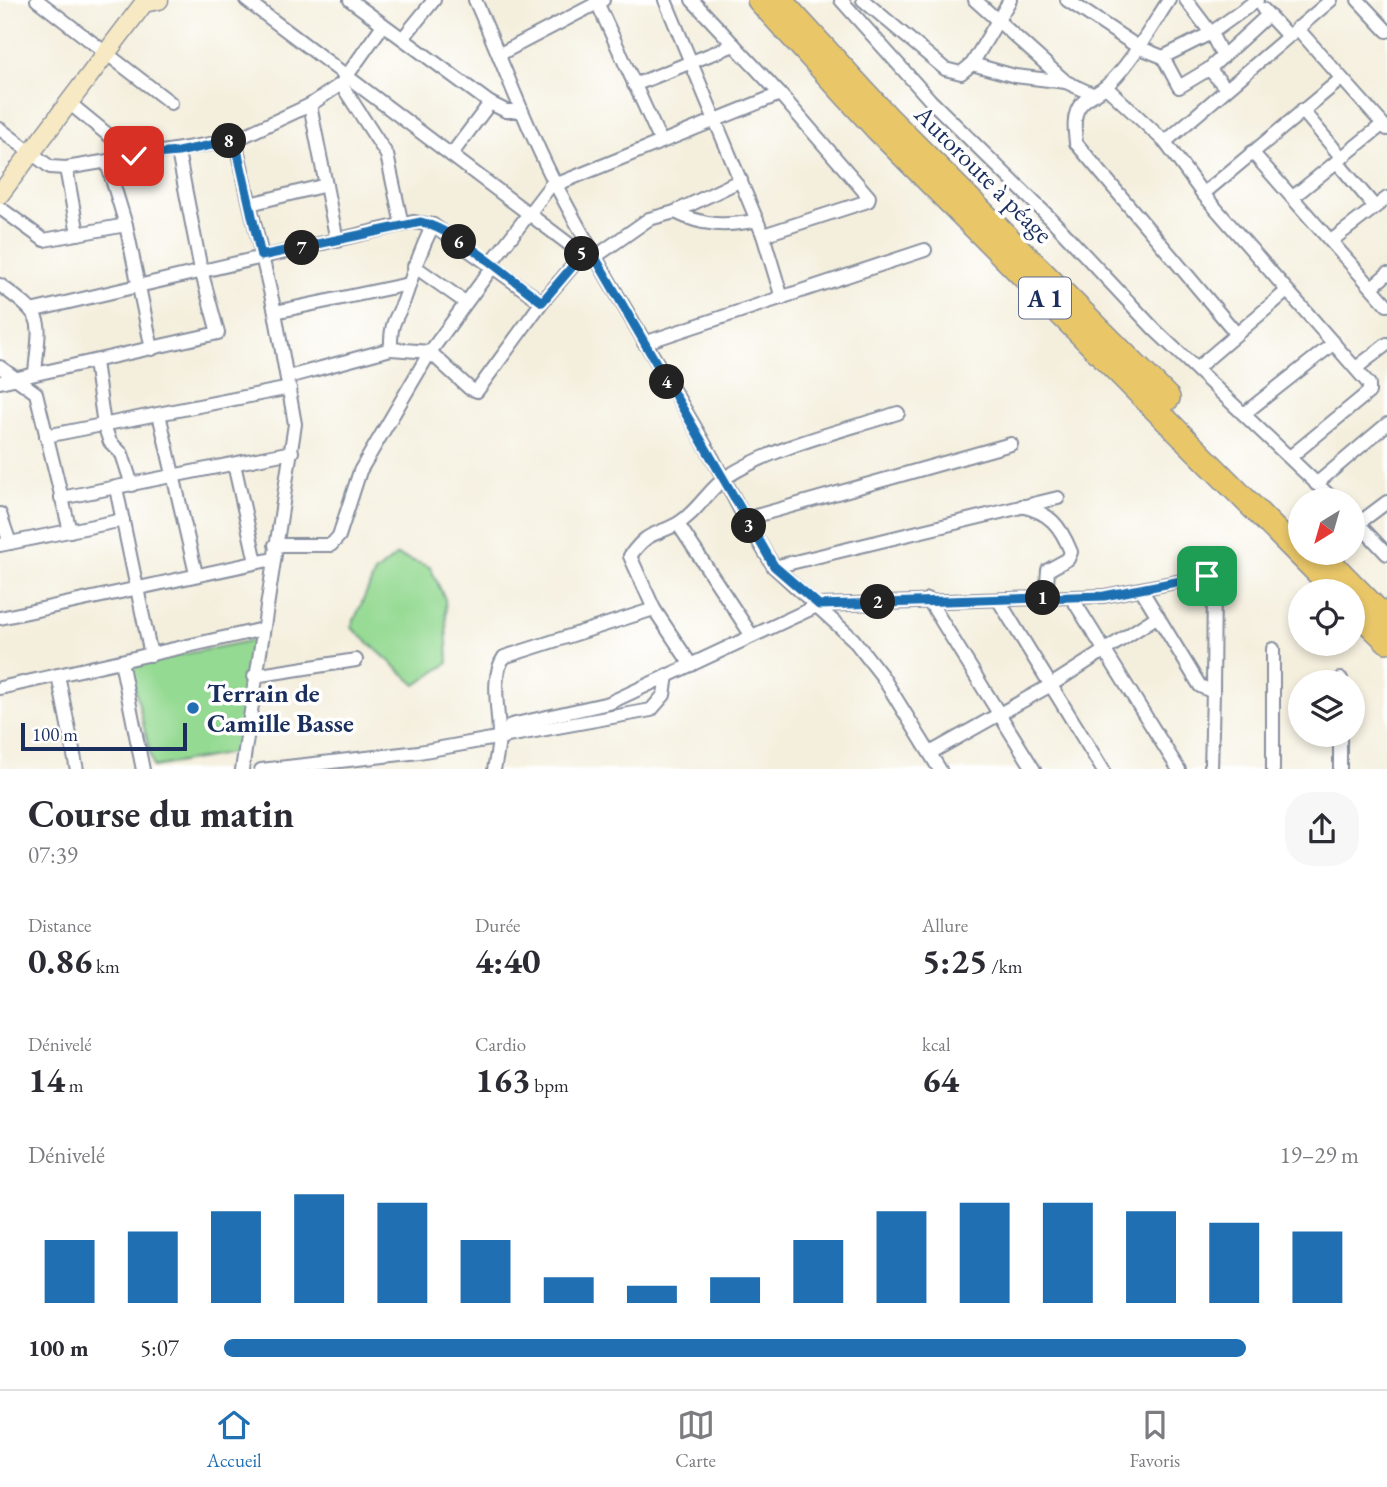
<!DOCTYPE html>
<html lang="fr">
<meta charset="utf-8">
<style>
:root{--surface:#fff;--page:#f7f7f7;--text:#2b2b33;--muted:#7c7c81;--line:#e1e1e2;--accent:#1f6fb2}
body{margin:0;font-family:"EB Garamond",serif;background:var(--page);color:var(--text);height:100vh;display:flex;flex-direction:column;font-size:26px;white-space:nowrap}
*{box-sizing:border-box;margin:0}
p{font-size:23px;color:var(--muted)}
.icon{flex:none;width:38px;height:38px;fill:none;stroke:currentColor;stroke-width:2;stroke-linecap:round;stroke-linejoin:round}
.map{position:relative;height:769px;overflow:hidden}
.details{display:flex;flex-direction:column;background:var(--surface);flex:1}
.details>*{flex:none}
.needle{width:46px;rotate:217deg}
.buttons{position:absolute;left:1288px;top:488px;display:grid;gap:14px}
.buttons a{display:grid;place-items:center;width:77px;height:77px;border-radius:50%;background:var(--surface);box-shadow:0 4px 10px #0003;font-size:35px}
.scale{position:absolute;left:21px;bottom:18px;width:166px;box-sizing:border-box;padding-left:7px;border:4px solid #1b2f5e;border-top:0;font-size:19px;line-height:24px;white-space:nowrap;color:#1b2f5e;-webkit-text-stroke:5px #fff;paint-order:stroke}
.pin{position:absolute;display:grid;place-items:center;width:60px;height:60px;color:#fff;margin:-30px;border-radius:14px;box-shadow:0 4px 10px #0006}
.km{position:absolute;width:35px;height:35px;margin:-18px;border-radius:50%;background:#222;color:#fff;font-size:19px;line-height:35px;text-align:center}
.round{display:grid;place-items:center;flex:none;width:74px;height:74px;border-radius:28px;background:var(--page)}
.summary{display:flex;align-items:center;justify-content:space-between;height:119px;padding:0 28px}
h1{font-size:38px;font-weight:700;line-height:52px}
.figures{display:grid;grid-template-columns:repeat(3,1fr);gap:10px;height:119px;padding:7px 28px}
.figures div{display:grid;align-content:center}
.figures b{font-size:35px;font-weight:700}
.figures small{font-size:19px;font-weight:400}
.figures p{font-size:19px}
.chart{height:196px;padding:14px 28px}
.chart p{display:flex;justify-content:space-between}
.chart svg{width:100%;height:126px;margin-top:7px;stroke:var(--accent);stroke-width:6}
ul{padding:0 28px;list-style:none;font-size:23px}
li{display:grid;grid-template-columns:112px 84px 1fr;align-items:center;height:52px}
li i{height:18px;border-radius:9px;background:var(--accent)}
.menu{display:flex;justify-content:space-around;align-items:center;height:98px;border-top:2px solid var(--line);background:var(--surface);font-size:19px;color:var(--muted)}
.menu a{display:grid;justify-items:center;gap:4px}
.menu .current{color:var(--accent)}
.map>svg:first-child{display:block}
.green{fill:#95da93;stroke:#588478;stroke-width:2}
.lines{fill:none;stroke-linecap:round;stroke-linejoin:round}
.street-casing{stroke:#888f9e;stroke-width:16}
.secondary-casing{stroke:#888f9e;stroke-width:21}
.highway-casing{stroke:#888f9e;stroke-width:26}
.street{stroke:#fff;stroke-width:12}
.secondary{stroke:#f6e9c3;stroke-width:18}
.highway{stroke:#e9c769;stroke-width:23}
.route-casing{stroke:#fff;stroke-width:14}
.route{stroke:#1f6fb2;stroke-width:9}
.poi-dot{fill:#1f6fb2;stroke:#fff;stroke-width:2.5}
.labels{text-anchor:middle;dominant-baseline:central;stroke-width:7;stroke-linejoin:round;paint-order:stroke}
.shield{fill:#fff;stroke:#5f6d8e;stroke-width:2}
.shield-label{font-size:24px;font-weight:bold;fill:#1b2f5e}
.street-label{font-size:26px;fill:#1b2f5e;stroke:#fff}
.poi-label{font-size:26px;font-weight:bold;fill:#1b2f5e;stroke:#fff;text-anchor:start}
</style>
<div class="map">
<svg width="1387" height="770" viewBox="0 0 1387 770">
<rect width="100%" height="100%" fill="#fff"/>
<filter id="ink" filterUnits="userSpaceOnUse"><feTurbulence type="fractalNoise" baseFrequency=".0143" numOctaves="2"/><feDisplacementMap in="SourceGraphic" scale="14" xChannelSelector="R" yChannelSelector="G"/><feConvolveMatrix kernelMatrix="1 2 1 2 8 2 1 2 1" color-interpolation-filters="sRGB"/></filter>
<filter id="wash" filterUnits="userSpaceOnUse"><feTurbulence type="fractalNoise" baseFrequency=".00686" numOctaves="4" result="noise"/><feDisplacementMap in="SourceGraphic" scale="28" xChannelSelector="R" yChannelSelector="G"/><feGaussianBlur stdDeviation="1.57" result="paint"/><feColorMatrix in="noise" values="0 0 0 0 0 0 0 0 0 0 0 0 0 0 0 0 0 1.4 0 .05"/><feComposite in="paint" operator="in"/></filter>
<g filter="url(#wash)">
<rect width="100%" height="100%" fill="#f4efdd"/>
<g class="green">
<path d="M397,555L430,567L445,599L448,663L416,685L351,627L375,573Z"/>
<path d="M259,639L238,752L153,767L130,665Z"/>
</g>
</g>
<g filter="url(#ink)">
<g class="lines">
<g class="street-casing">
<g id="street">
<path d="M37,0L171,103"/>
<path d="M246,0L582,254"/>
<path d="M350,0L490,103L506,111H519"/>
<path d="M475,0C503,62 525,125 556,185C615,299 687,405 745,519L774,567L853,639L882,676L940,770"/>
<path d="M596,0L661,142"/>
<path d="M665,0L763,235L782,298"/>
<path d="M692,0L780,94L869,197L868,201L763,235"/>
<path d="M841,0L931,101L1051,219L1155,330L1334,500"/>
<path d="M863,0L945,69L961,73L972,64L1010,0"/>
<path d="M975,0L1066,82"/>
<path d="M1067,0L1138,47L1163,57L1179,87L1209,69L1268,15"/>
<path d="M1169,0C1153,24 1127,70 1105,87C1096,95 1082,98 1077,111C1073,121 1075,132 1076,143L1236,333"/>
<path d="M1186,0L1211,33L1223,57"/>
<path d="M1358,0L1387,31"/>
<path d="M1263,9L1287,35"/>
<path d="M1297,28L1387,129"/>
<path d="M403,38L434,0"/>
<path d="M500,54L603,0"/>
<path d="M1163,57L1211,33L1257,0"/>
<path d="M972,64L1015,76L1066,82L1092,94"/>
<path d="M1209,69L1226,88"/>
<path d="M341,84L387,155L402,225"/>
<path d="M634,85L734,45"/>
<path d="M1106,87L1165,142L1203,194L1369,384V392L1290,457"/>
<path d="M68,102L134,156"/>
<path d="M310,105L337,241"/>
<path d="M1302,110L1342,158"/>
<path d="M0,129L50,167L66,168L235,140L310,105L341,84L383,25"/>
<path d="M235,140L275,312L295,424L242,770"/>
<path d="M1165,142L1331,0"/>
<path d="M1252,152L1387,305"/>
<path d="M451,155L490,103"/>
<path d="M1337,162L1375,207"/>
<path d="M107,163L126,225L152,349"/>
<path d="M66,168L78,234"/>
<path d="M555,185L780,94"/>
<path d="M1203,194L1341,79"/>
<path d="M1293,197L1382,125"/>
<path d="M250,204L326,185"/>
<path d="M0,208L44,240L126,225"/>
<path d="M675,212L741,180"/>
<path d="M433,225C422,247 414,269 407,292C399,319 390,316 391,349L430,352L469,388L477,391L542,302L588,248"/>
<path d="M1331,241L1387,198"/>
<path d="M595,257L649,219L675,212C703,226 727,227 757,220"/>
<path d="M491,263L554,181"/>
<path d="M414,266L465,302"/>
<path d="M0,285C47,320 40,316 35,373"/>
<path d="M1372,287L1387,274"/>
<path d="M35,310L413,222L433,225L542,302"/>
<path d="M275,312L409,284"/>
<path d="M644,343L925,250"/>
<path d="M95,362L104,425L110,442L122,454L132,485"/>
<path d="M0,367L36,393L70,531"/>
<path d="M1197,368L1287,291"/>
<path d="M1356,368L1387,344"/>
<path d="M288,377L391,349"/>
<path d="M0,382L218,333L201,270L178,152"/>
<path d="M1245,413L1334,343"/>
<path d="M159,414L196,574"/>
<path d="M46,436L290,388"/>
<path d="M234,464L256,562"/>
<path d="M1316,484L1387,424"/>
<path d="M116,488L151,655"/>
<path d="M61,498L292,452"/>
<path d="M1022,506C1050,513 1060,525 1071,552L1068,559L1048,570L1046,598"/>
<path d="M0,514L10,543"/>
<path d="M1353,518L1387,554"/>
<path d="M745,519L1011,444"/>
<path d="M1359,523L1387,502"/>
<path d="M678,524L752,636"/>
<path d="M0,545L123,520"/>
<path d="M275,545H331L339,536L360,471L430,352L494,265"/>
<path d="M774,567L1058,498"/>
<path d="M1141,589L1200,686L1213,692L1211,770"/>
<path d="M1072,598L1179,770"/>
<path d="M928,599L1034,770"/>
<path d="M999,601L1103,770"/>
<path d="M0,618L273,559"/>
<path d="M121,661L143,770"/>
<path d="M691,665L654,609L630,556C649,530 653,537 677,524C697,513 709,488 728,476C778,445 842,431 898,413"/>
<path d="M58,675L77,770"/>
<path d="M254,676L356,660"/>
<path d="M1341,682V679"/>
<path d="M0,688L263,629"/>
<path d="M504,738L511,725L609,703L819,605L1104,596L1207,576L1214,580L1213,692"/>
<path d="M930,753L1051,685L1158,616"/>
<path d="M261,770L419,752L651,710L664,695L667,675"/>
<path d="M494,770C496,758 499,747 499,735C499,710 490,678 504,657L654,609"/>
<path d="M1273,770V649"/>
<path d="M1340,770V735"/>
</g>
</g>
<g class="secondary-casing">
<path id="secondary" d="M0,194L144,3L159,0"/>
</g>
<g class="highway-casing">
<g id="highway">
<path d="M759,0L877,129L1337,592"/>
<path d="M780,0L889,119L1168,398"/>
<path d="M1330,562L1387,620"/>
<path d="M1357,612L1387,641"/>
</g>
</g>
<use href="#street" class="street"/>
<use href="#secondary" class="secondary"/>
<use href="#highway" class="highway"/>
</g>
</g>
<g class="lines" filter="url(#ink)">
<g class="route-casing">
<path id="route" d="M134,156L178,152L235,140L261,256L421,222C457,231 511,279 542,302L589,247L774,566L819,605L1104,596L1207,576"/>
</g>
<use href="#route" class="route"/>
</g>
<circle class="poi-dot" cx="193" cy="708" r="7"/>
<g class="labels">
<rect class="shield" x="1019" y="277.5" width="52" height="41" rx="5"/>
<g class="shield-label">
<text x="1045" y="298">A 1</text>
</g>
<g class="street-label">
<text transform="translate(984 174) rotate(45)">Autoroute à péage</text>
</g>
<g class="poi-label">
<text x="207" y="693">Terrain de<tspan x="207" dy="30">Camille Basse</tspan></text>
</g>
</g>
</svg>
<div class="buttons">
<a><svg class="needle" viewBox="-14 -14 28 28"><path d="M0-13l5 13h-10z" fill="#e53935"/><path d="M0 13l5-13h-10z" fill="#7c7c81"/></svg></a>
<a><svg class="icon" aria-label="locate" viewBox="0 0 24 24"><circle cx="12" cy="12" r="6"/><path d="M12 2v4M12 18v4M2 12h4M18 12h4"/></svg></a>
<a><svg class="icon" aria-label="layers" viewBox="0 0 24 24"><path d="M12 4l9 5-9 5-9-5zM3 14l9 5 9-5"/></svg></a>
</div>
<div class="scale">100 m</div>
<div class="pin" style="left:1207px;top:576px;background:#1e9e55"><svg class="icon" aria-label="arrive" viewBox="0 0 24 24"><path d="M6 21V4h12l-3 4 3 4H6"/></svg></div>
<div class="pin" style="left:134px;top:156px;background:#d93025"><svg class="icon" aria-label="check" viewBox="0 0 24 24"><path d="M5 12l5 5 9-10"/></svg></div>
<b class="km" style="left:1043px;top:598px">1</b>
<b class="km" style="left:878px;top:602px">2</b>
<b class="km" style="left:749px;top:526px">3</b>
<b class="km" style="left:667px;top:382px">4</b>
<b class="km" style="left:582px;top:254px">5</b>
<b class="km" style="left:459px;top:242px">6</b>
<b class="km" style="left:302px;top:248px">7</b>
<b class="km" style="left:229px;top:141px">8</b>
</div>
<section class="details">
<div class="summary"><div><h1>Course du matin</h1><p>07:39</p></div><a class="round"><svg class="icon" aria-label="share" viewBox="0 0 24 24"><path d="M12 15V3M7 8l5-5 5 5M5 13v7h14v-7"/></svg></a></div>
<div class="figures">
<div><p>Distance</p><b>0.86<small> km</small></b></div>
<div><p>Durée</p><b>4:40</b></div>
<div><p>Allure</p><b>5:25<small> /km</small></b></div>
</div>
<div class="figures">
<div><p>Dénivelé</p><b>14<small> m</small></b></div>
<div><p>Cardio</p><b>163<small> bpm</small></b></div>
<div><p>kcal</p><b>64</b></div>
</div>
<div class="chart"><p><span>Dénivelé</span>19–29 m</p>
<svg viewBox="0 0 160 44" preserveAspectRatio="none"><path d="M5 44V22M15 44V19M25 44V12M35 44V6M45 44V9M55 44V22M65 44V35M75 44V38M85 44V35M95 44V22M105 44V12M115 44V9M125 44V9M135 44V12M145 44V16M155 44V19"/></svg>
</div>
<ul>
<li><b>100 m</b>5:07<i style="width:90%"></i></li>
</ul>
</section>
<nav class="menu">
<a class="current"><svg class="icon" aria-label="home" viewBox="0 0 24 24"><path d="M3 11l9-7 9 7M6 9v11h12V9"/></svg>Accueil</a>
<a><svg class="icon" aria-label="map" viewBox="0 0 24 24"><path d="M3 6l6-2 6 2 6-2v14l-6 2-6-2-6 2zM9 4v14M15 6v14"/></svg>Carte</a>
<a><svg class="icon" aria-label="saved" viewBox="0 0 24 24"><path d="M7 4h10v16l-5-4-5 4z"/></svg>Favoris</a>
</nav>
